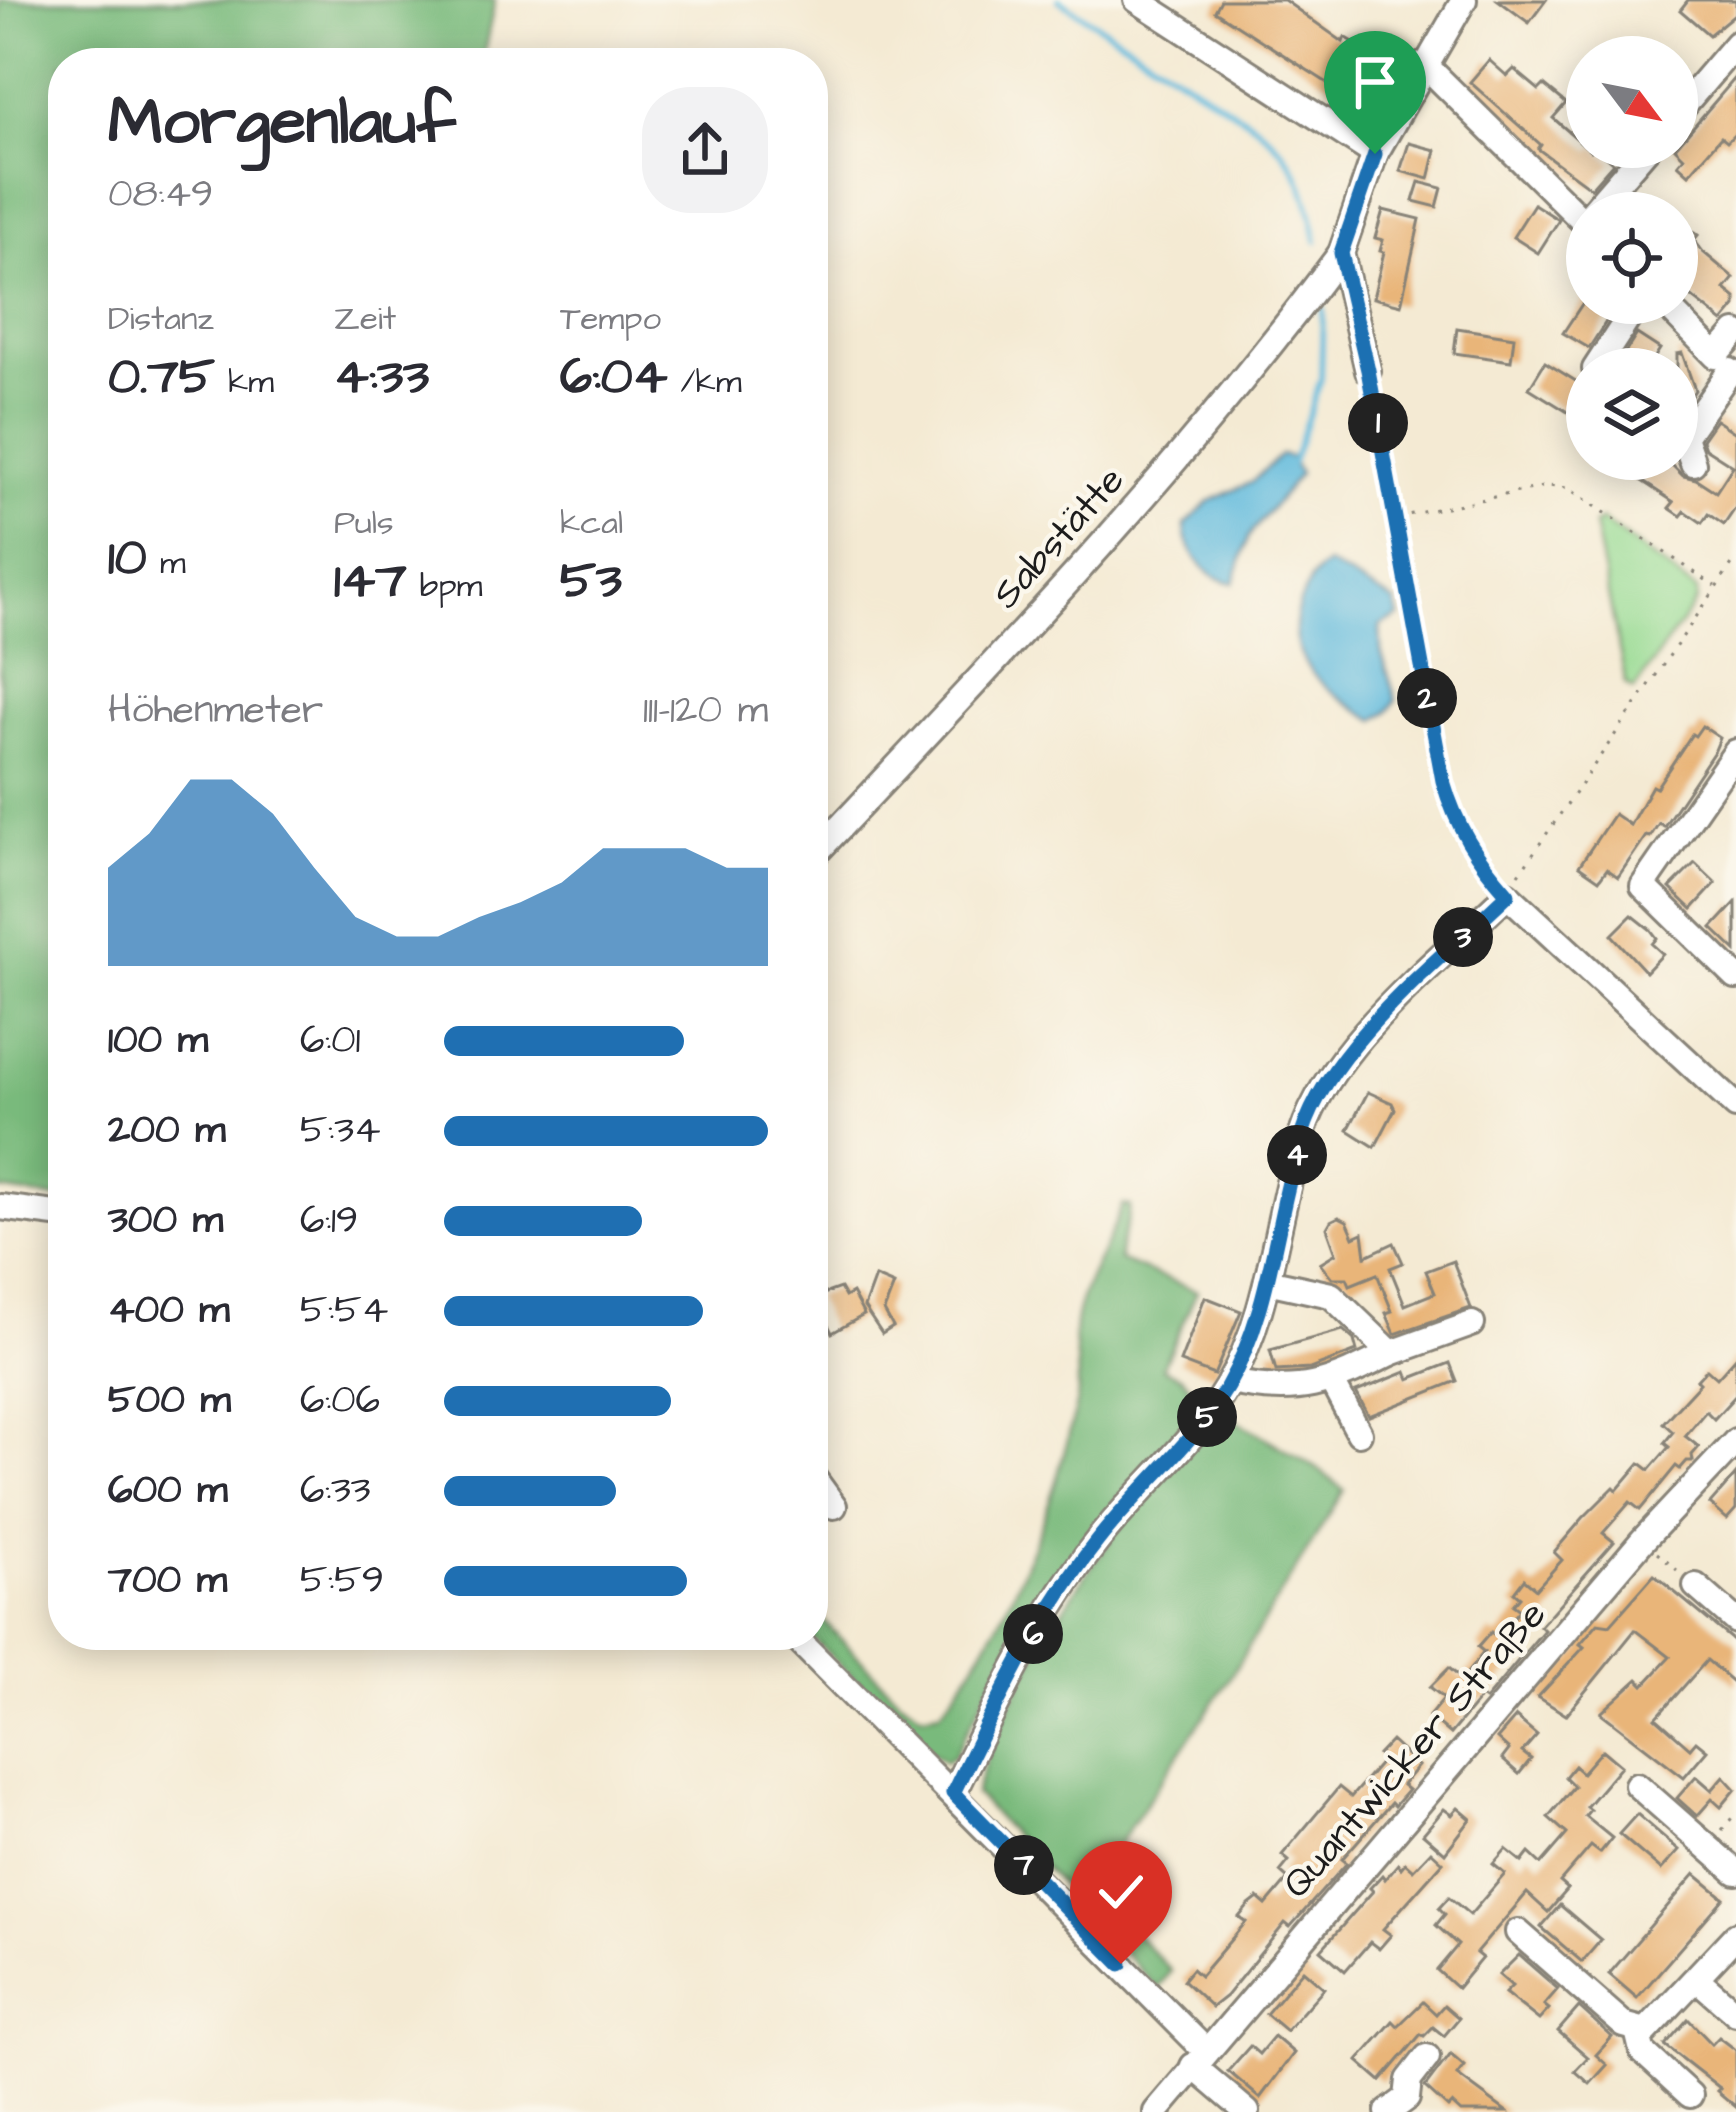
<!DOCTYPE html>
<html lang="de">
<meta charset="utf-8">
<style>
:root{--surface:#fff;--page:#f2f2f3;--text:#2b2b33;--muted:#7c7c81;--accent:#1f6fb2}
body{margin:0;font-family:"Architects Daughter",sans-serif;background:var(--page);color:var(--text);height:100vh;display:flex;flex-direction:column;font-size:45px;white-space:nowrap}
*{box-sizing:border-box;margin:0}
p{font-size:39px;color:var(--muted)}
.icon{flex:none;width:66px;height:66px;fill:none;stroke:currentColor;stroke-width:2;stroke-linecap:round;stroke-linejoin:round}
.map{position:relative;flex:1;overflow:hidden}
.drawer{position:absolute;left:48px;top:48px;width:780px;height:1602px;display:flex;flex-direction:column;background:var(--surface);border-radius:48px;box-shadow:0 6px 30px #0003}
.drawer>*{flex:none}
.needle{width:78px;rotate:122deg}
.fabs{position:absolute;left:1566px;top:36px;display:grid;gap:24px}
.fabs a{display:grid;place-items:center;width:132px;height:132px;border-radius:50%;background:var(--surface);box-shadow:0 6px 30px #0003;font-size:60px}
.pin{position:absolute;display:grid;place-items:center;width:102px;height:102px;color:#fff;margin:-123px -51px;border-radius:50% 50% 50% 0;rotate:-45deg;box-shadow:0 0 12px #0007}
.pin .icon{rotate:45deg}
.km{position:absolute;width:60px;height:60px;margin:-30px;border-radius:50%;background:#222;color:#fff;font-size:33px;line-height:60px;text-align:center}
.round{display:grid;place-items:center;flex:none;width:126px;height:126px;border-radius:48px;background:var(--page)}
.head{display:flex;align-items:center;justify-content:space-between;height:204px;padding:0 60px}
h1{font-size:66px;font-weight:800;line-height:90px}
.figures{display:grid;grid-template-columns:repeat(3,1fr);gap:18px;height:204px;padding:12px 60px}
.figures div{display:grid;align-content:center}
.figures b{font-size:51px;font-weight:800}
.figures small{font-size:33px;font-weight:400}
.figures p{font-size:33px}
.chart{height:336px;padding:24px 60px}
.chart p{display:flex;justify-content:space-between}
.chart svg{width:100%;height:216px;margin-top:12px;fill:var(--accent);opacity:.7}
ul{padding:0 60px;list-style:none;font-size:39px}
li{display:grid;grid-template-columns:192px 144px 1fr;align-items:center;height:90px}
li i{height:30px;border-radius:15px;background:var(--accent)}
.map>svg:first-child{display:block}
.green{fill:#97da92;stroke:#5a7b57;stroke-width:3}
.forest{fill:#79ba7c;stroke:#4a6b4c;stroke-width:3}
.water{fill:#5eb9dc;stroke:#3d6a7c;stroke-width:3}
.lines{fill:none;stroke-linecap:round;stroke-linejoin:round}
.stream{stroke:#5eb9dc;stroke-width:6}
.building{fill:#e9b579}
.minor-casing{stroke:#888378;stroke-width:30}
.path{stroke:#888378;stroke-width:3;stroke-dasharray:3 9;stroke-linecap:butt}
.minor{stroke:#fff;stroke-width:24}
.route-casing{stroke:#fff;stroke-width:24}
.route{stroke:#1f6fb2;stroke-width:15}
.labels{text-anchor:middle;dominant-baseline:central;stroke-width:9;stroke-linejoin:round;paint-order:stroke}
.street-label{font-size:39px;fill:#1c1c1c;stroke:#fbf7ec}
</style>
<div class="map">
<svg width="1736" height="2112" viewBox="0 0 1736 2112">
<rect width="100%" height="100%" fill="#fbf7ec"/>
<filter id="ink" filterUnits="userSpaceOnUse"><feTurbulence type="fractalNoise" baseFrequency=".00833" numOctaves="2"/><feDisplacementMap in="SourceGraphic" scale="24" xChannelSelector="R" yChannelSelector="G"/><feConvolveMatrix kernelMatrix="1 2 1 2 8 2 1 2 1" color-interpolation-filters="sRGB"/></filter>
<filter id="wash" filterUnits="userSpaceOnUse"><feTurbulence type="fractalNoise" baseFrequency=".004" numOctaves="4" result="noise"/><feDisplacementMap in="SourceGraphic" scale="48" xChannelSelector="R" yChannelSelector="G"/><feGaussianBlur stdDeviation="2.7" result="paint"/><feColorMatrix in="noise" values="0 0 0 0 0 0 0 0 0 0 0 0 0 0 0 0 0 1.4 0 .05"/><feComposite in="paint" operator="in"/></filter>
<g filter="url(#wash)">
<rect width="100%" height="100%" fill="#f4ead3"/>
<path class="green" d="M1601,520L1697,591V600L1634,690L1626,684L1594,525Z"/>
<g class="forest">
<path d="M0,0H495L482,63H63V1200L0,1190Z"/>
<path d="M1122,1205L1130,1206C1130,1225 1118,1240 1119,1260L1197,1291L1162,1368L1182,1377L1199,1396L1195,1413C1131,1485 1065,1557 1015,1640C993,1678 974,1718 954,1756L945,1762L932,1753L809,1635H813V1610L899,1699L923,1714L940,1711C1008,1630 1055,1503 1077,1400C1082,1374 1070,1344 1076,1317C1084,1279 1110,1243 1122,1205Z"/>
<path d="M1227,1415L1318,1469L1344,1490L1227,1682L1108,1860C1099,1909 1140,1937 1171,1971L1158,1989L975,1794C1007,1678 1131,1487 1227,1415Z"/>
</g>
<g class="water">
<path d="M1280,455L1290,457L1299,474L1249,536L1234,583C1207,579 1185,551 1185,525L1210,501L1252,482Z"/>
<path d="M1327,564L1395,602L1399,617L1380,626L1381,651L1396,700L1389,711L1376,720C1331,695 1278,661 1300,603C1306,587 1313,573 1327,564Z"/>
</g>
<g class="lines">
<g class="stream">
<path d="M1059,0L1254,124C1298,159 1306,187 1317,241"/>
<path d="M1292,463L1321,379L1323,309"/>
</g>
</g>
<g id="blocks">
<g class="building">
<path d="M1221,0H1284L1343,42L1345,37L1360,46L1357,49L1372,58L1364,71L1384,84L1368,109L1215,11Z"/>
<path d="M1498,0H1546L1529,23Z"/>
<path d="M1688,0H1736V13L1709,35L1680,10Z"/>
<path d="M1489,60L1507,76L1514,69L1539,90L1544,85L1566,103L1553,118L1591,151L1595,147L1613,163L1591,188L1538,149L1541,145L1470,82Z"/>
<path d="M1736,77V133L1727,142L1721,137L1689,174L1678,164L1684,157L1675,148Z"/>
<path d="M1409,143L1436,150L1429,179L1400,171Z"/>
<path d="M1419,182L1442,188L1437,207L1413,201Z"/>
<path d="M1534,204L1559,220L1538,253L1513,237Z"/>
<path d="M1383,210L1420,219L1401,305L1373,298L1384,252L1380,251L1383,240L1375,238Z"/>
<path d="M1677,220L1698,235L1694,240L1703,252L1734,278L1725,289L1736,298V306L1723,322L1677,285Z"/>
<path d="M1584,301L1609,317L1589,348L1563,333Z"/>
<path d="M1457,328L1514,337L1511,361L1454,353Z"/>
<path d="M1637,334L1660,349L1647,369H1615Z"/>
<path d="M1682,353L1695,390L1677,417V354Z"/>
<path d="M1545,362L1587,388V424L1529,388Z"/>
<path d="M1716,420L1736,433V507L1724,525L1708,514L1702,523L1685,511L1681,516L1669,508L1674,502L1608,459H1666L1683,476L1696,479L1716,492L1733,466L1705,448L1702,440Z"/>
<path d="M1702,726L1720,738L1715,750L1664,826L1659,823L1650,837L1646,836L1618,877L1607,869L1599,880L1579,866L1614,814L1630,825L1652,786L1656,788L1692,734L1695,736Z"/>
<path d="M1695,863L1716,883L1692,909L1670,888Z"/>
<path d="M1736,902V951L1712,928Z"/>
<path d="M1632,915L1651,930L1657,938L1652,944L1663,954L1646,972L1612,935Z"/>
<path d="M1368,1092L1392,1103L1395,1109L1375,1147L1348,1130Z"/>
<path d="M1339,1217L1347,1221L1354,1237L1363,1233L1366,1256L1394,1243L1403,1263L1390,1268L1405,1305L1435,1293L1426,1271L1453,1261L1471,1308L1395,1334L1386,1313L1392,1311L1377,1274L1350,1285L1347,1278H1332L1320,1263L1336,1253L1327,1228L1331,1221Z"/>
<path d="M875,1277L894,1285L884,1311L893,1327L882,1334L864,1307Z"/>
<path d="M840,1288L845,1297L852,1293L864,1315L832,1333L815,1297Z"/>
<path d="M1205,1297L1241,1311L1214,1375L1180,1362Z"/>
<path d="M1343,1330L1354,1340L1357,1351L1310,1369L1276,1371L1270,1350Z"/>
<path d="M1736,1357V1395L1714,1419L1706,1411L1685,1436L1699,1447L1692,1455L1693,1461H1687L1680,1469L1676,1466L1640,1510L1630,1502L1603,1533L1614,1542L1540,1626L1544,1630L1485,1700L1481,1697L1450,1734L1429,1716L1444,1698L1430,1687L1449,1668L1462,1679L1484,1652L1478,1647L1484,1640L1491,1632L1497,1637L1520,1610L1513,1605L1520,1597L1514,1592L1524,1579L1536,1589L1562,1560L1554,1552L1583,1518L1614,1487L1617,1490L1640,1463L1649,1470L1669,1447L1664,1443L1673,1432L1663,1423L1700,1383L1697,1380L1707,1369L1717,1378Z"/>
<path d="M1450,1363L1457,1381L1369,1416L1356,1392L1406,1372L1409,1379Z"/>
<path d="M1736,1474V1509L1727,1519L1710,1504Z"/>
<path d="M1654,1575L1736,1643V1685L1707,1660L1656,1718L1690,1748L1696,1741L1707,1750L1684,1777L1601,1713L1638,1679L1644,1685L1670,1657L1635,1630L1566,1715L1538,1697L1584,1647L1580,1644L1598,1623L1610,1625Z"/>
<path d="M1516,1717L1537,1735L1522,1752L1531,1759L1519,1774L1502,1759L1509,1750L1497,1739Z"/>
<path d="M1391,1741L1418,1766L1402,1785L1408,1790L1394,1806L1391,1803L1342,1859L1347,1863L1290,1927L1285,1923L1226,1996L1212,2007L1183,1980L1192,1969L1200,1976L1246,1922L1239,1917L1249,1905L1258,1898L1266,1905L1288,1879L1280,1872L1289,1861L1282,1855L1339,1787L1351,1797L1383,1760L1378,1755Z"/>
<path d="M1602,1750L1621,1766L1586,1807L1590,1810L1585,1816L1612,1838L1600,1853L1591,1846L1560,1882L1568,1889L1548,1912L1527,1893L1476,1953L1482,1958L1457,1988L1437,1970L1458,1945L1436,1925L1445,1914L1439,1908L1449,1897L1470,1915L1505,1874L1493,1864L1506,1849L1522,1862L1529,1853L1541,1864L1567,1834L1548,1817L1574,1786L1565,1777L1574,1766L1582,1773Z"/>
<path d="M1696,1776L1712,1790L1724,1776L1736,1789L1721,1807L1712,1799L1697,1816L1677,1798Z"/>
<path d="M1458,1808L1471,1819L1445,1853L1423,1834L1444,1809L1452,1815Z"/>
<path d="M1637,1814L1679,1850L1661,1870L1619,1834Z"/>
<path d="M1431,1851L1443,1862L1383,1929L1391,1935L1379,1949L1370,1942L1345,1971L1321,1950L1373,1891L1370,1888L1382,1875L1385,1879L1398,1864L1401,1868L1405,1863L1413,1870Z"/>
<path d="M1695,1874L1724,1898L1637,1998L1609,1974Z"/>
<path d="M1560,1905L1601,1940L1582,1962L1541,1927Z"/>
<path d="M1519,1955L1558,1989L1544,2005L1549,2009L1539,2020L1505,1993L1512,1986L1499,1975Z"/>
<path d="M1303,1970L1324,1988L1286,2031L1266,2014Z"/>
<path d="M1423,2002L1436,2014L1444,2005L1459,2018L1444,2036L1433,2027L1424,2036L1421,2034L1381,2081L1358,2061L1393,2021L1398,2026Z"/>
<path d="M1579,2007L1612,2037L1596,2055L1607,2065L1590,2084L1575,2071L1588,2057L1558,2031Z"/>
<path d="M1688,2019L1712,2044L1719,2037L1736,2050V2107L1717,2091L1720,2088L1665,2045Z"/>
<path d="M1274,2036L1294,2053L1260,2098L1228,2071L1250,2046L1259,2054Z"/>
<path d="M1450,2054L1464,2066L1457,2075L1507,2112H1461L1452,2104L1448,2108L1425,2087Z"/>
</g>
</g>
</g>
<g filter="url(#ink)">
<use href="#blocks" fill-opacity="0" stroke="#888378" stroke-width="3"/>
<g class="lines">
<g class="minor-casing">
<g id="minor">
<path d="M1137,0L1375,154"/>
<path d="M1424,64L1587,225"/>
<path d="M1677,113L1736,44"/>
<path d="M1591,213L1648,147"/>
<path d="M1664,303L1716,356L1736,333"/>
<path d="M1595,369L1638,303"/>
<path d="M1368,371L1341,253L1375,154L1464,0"/>
<path d="M1693,463L1684,437L1730,371"/>
<path d="M1736,752L1643,886L1736,977"/>
<path d="M813,856C996,661 1181,469 1341,253"/>
<path d="M0,1207L63,1215"/>
<path d="M1267,1281L1331,1295L1391,1353L1472,1324"/>
<path d="M1230,1382C1301,1396 1327,1385 1391,1353"/>
<path d="M1332,1382L1359,1433"/>
<path d="M813,1477L834,1506"/>
<path d="M1696,1586L1736,1621"/>
<path d="M793,1635L1205,2050"/>
<path d="M1637,1785L1736,1872"/>
<path d="M953,1793C996,1705 1037,1617 1098,1540C1139,1488 1193,1444 1227,1387C1272,1310 1275,1217 1302,1134C1331,1043 1440,960 1507,894L1736,1106"/>
<path d="M1518,1932L1624,2025L1646,2031L1736,1935"/>
<path d="M1697,1979L1736,2013"/>
<path d="M1637,2030L1642,2051L1690,2095"/>
<path d="M1193,2066L1247,2112"/>
<path d="M1156,2112L1642,1541L1736,1441"/>
<path d="M1388,2112L1407,2098L1409,2080L1427,2057"/>
</g>
</g>
<g class="path">
<path d="M1372,390L1443,780L1458,828L1492,877"/>
<path d="M1398,517L1547,486L1568,488L1715,586"/>
<path d="M1519,874L1736,559"/>
<path d="M1657,1553L1677,1570"/>
<path d="M1722,1830L1736,1813"/>
</g>
<use href="#minor" class="minor"/>
</g>
</g>
<g class="lines" filter="url(#ink)">
<g class="route-casing">
<path id="route" d="M1121,1964L953,1793C996,1705 1037,1617 1098,1540C1139,1488 1193,1444 1227,1387C1272,1310 1275,1217 1302,1134C1331,1043 1440,960 1508,894C1476,858 1456,826 1443,781L1368,370L1341,253L1375,154"/>
</g>
<use href="#route" class="route"/>
</g>
<g class="labels">
<g class="street-label">
<text transform="translate(1059 538) rotate(-48)">Sabstätte</text>
<text transform="translate(1415 1750) rotate(-49)">Quantwicker Straße</text>
</g>
</g>
</svg>
<div class="fabs">
<a><svg class="needle" viewBox="-14 -14 28 28"><path d="M0-13l5 13h-10z" fill="#e53935"/><path d="M0 13l5-13h-10z" fill="#7c7c81"/></svg></a>
<a><svg class="icon" aria-label="locate" viewBox="0 0 24 24"><circle cx="12" cy="12" r="6"/><path d="M12 2v4M12 18v4M2 12h4M18 12h4"/></svg></a>
<a><svg class="icon" aria-label="layers" viewBox="0 0 24 24"><path d="M12 4l9 5-9 5-9-5zM3 14l9 5 9-5"/></svg></a>
</div>
<div class="pin" style="left:1375px;top:154px;background:#1e9e55"><svg class="icon" aria-label="arrive" viewBox="0 0 24 24"><path d="M6 21V4h12l-3 4 3 4H6"/></svg></div>
<div class="pin" style="left:1121px;top:1964px;background:#d93025"><svg class="icon" aria-label="check" viewBox="0 0 24 24"><path d="M5 12l5 5 9-10"/></svg></div>
<b class="km" style="left:1378px;top:423px">1</b>
<b class="km" style="left:1427px;top:698px">2</b>
<b class="km" style="left:1463px;top:937px">3</b>
<b class="km" style="left:1297px;top:1155px">4</b>
<b class="km" style="left:1207px;top:1417px">5</b>
<b class="km" style="left:1033px;top:1634px">6</b>
<b class="km" style="left:1024px;top:1865px">7</b>
<section class="drawer">
<div class="head"><div><h1>Morgenlauf</h1><p>08:49</p></div><a class="round"><svg class="icon" aria-label="share" viewBox="0 0 24 24"><path d="M12 15V3M7 8l5-5 5 5M5 13v7h14v-7"/></svg></a></div>
<div class="figures">
<div><p>Distanz</p><b>0.75<small> km</small></b></div>
<div><p>Zeit</p><b>4:33</b></div>
<div><p>Tempo</p><b>6:04<small> /km</small></b></div>
</div>
<div class="figures">
<div><b>10<small> m</small></b></div>
<div><p>Puls</p><b>147<small> bpm</small></b></div>
<div><p>kcal</p><b>53</b></div>
</div>
<div class="chart"><p><span>Höhenmeter</span>111–120 m</p>
<svg viewBox="0 0 160 44" preserveAspectRatio="none"><path d="M0 44V24L10 17L20 6L30 6L40 13L50 24L60 34L70 38L80 38L90 34L100 31L110 27L120 20L130 20L140 20L150 24L160 24V44z"/></svg>
</div>
<ul>
<li><b>100 m</b>6:01<i style="width:74%"></i></li>
<li><b>200 m</b>5:34<i style="width:100%"></i></li>
<li><b>300 m</b>6:19<i style="width:61%"></i></li>
<li><b>400 m</b>5:54<i style="width:80%"></i></li>
<li><b>500 m</b>6:06<i style="width:70%"></i></li>
<li><b>600 m</b>6:33<i style="width:53%"></i></li>
<li><b>700 m</b>5:59<i style="width:75%"></i></li>
</ul>
</section>
</div>
